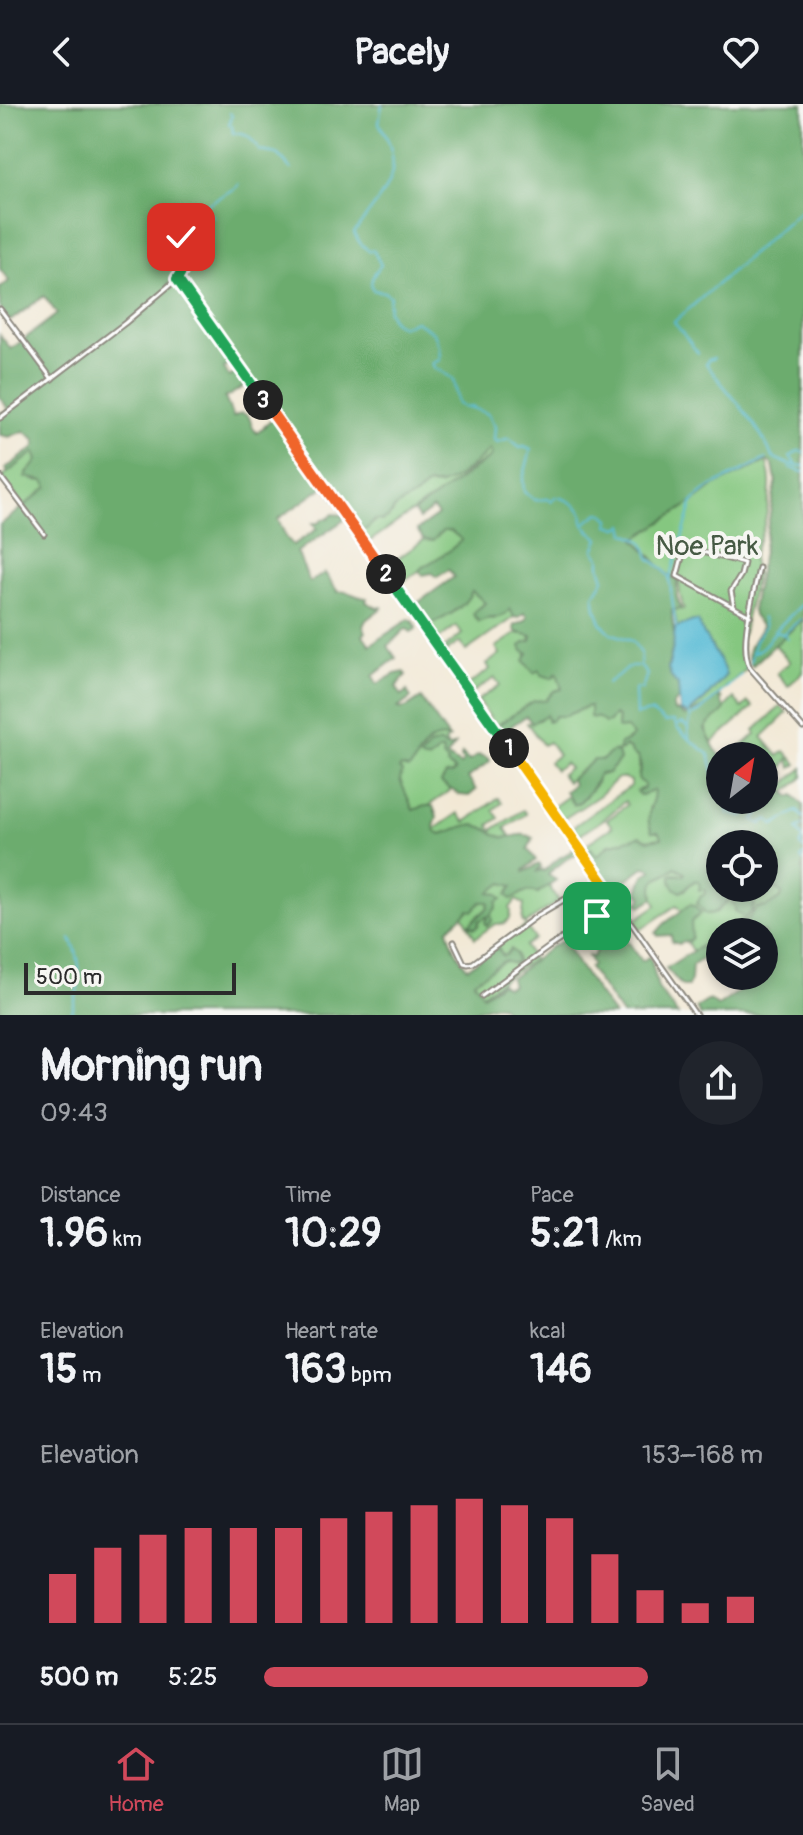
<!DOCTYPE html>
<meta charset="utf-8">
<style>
:root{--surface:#171b24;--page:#20242c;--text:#f1f3f6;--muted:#9ea1a6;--line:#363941;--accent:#d1495b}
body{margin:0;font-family:Pangolin,sans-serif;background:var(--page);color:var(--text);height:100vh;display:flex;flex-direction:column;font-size:30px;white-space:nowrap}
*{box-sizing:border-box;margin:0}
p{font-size:26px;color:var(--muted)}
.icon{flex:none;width:44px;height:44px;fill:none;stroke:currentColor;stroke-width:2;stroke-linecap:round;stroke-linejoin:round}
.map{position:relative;height:911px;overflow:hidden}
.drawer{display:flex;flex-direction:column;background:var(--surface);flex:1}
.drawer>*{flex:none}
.needle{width:52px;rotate:31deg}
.fabs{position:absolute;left:706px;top:638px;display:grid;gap:16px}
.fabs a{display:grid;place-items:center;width:72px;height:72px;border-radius:50%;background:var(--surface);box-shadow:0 4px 12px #0003;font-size:40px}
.scale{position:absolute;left:24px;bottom:20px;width:212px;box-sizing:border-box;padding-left:8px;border:4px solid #2b2b2b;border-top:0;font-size:22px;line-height:28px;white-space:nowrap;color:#2b2b2b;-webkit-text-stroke:6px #f6f6f2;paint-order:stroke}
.pin{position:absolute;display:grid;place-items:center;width:68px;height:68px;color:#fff;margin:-34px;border-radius:16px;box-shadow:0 4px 12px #0006}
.km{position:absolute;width:40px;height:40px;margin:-20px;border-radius:50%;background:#222;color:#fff;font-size:22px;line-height:40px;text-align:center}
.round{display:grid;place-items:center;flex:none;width:84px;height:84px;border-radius:42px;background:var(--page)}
.summary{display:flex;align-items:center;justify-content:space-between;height:136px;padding:0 40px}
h1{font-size:44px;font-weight:700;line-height:60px}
.stats{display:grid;grid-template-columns:repeat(3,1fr);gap:12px;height:136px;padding:8px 40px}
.stats div{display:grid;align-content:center}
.stats b{font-size:40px;font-weight:700}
.stats small{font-size:22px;font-weight:400}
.stats p{font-size:22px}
.chart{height:224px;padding:16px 40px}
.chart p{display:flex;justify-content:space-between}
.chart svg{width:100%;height:144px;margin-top:8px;stroke:var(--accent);stroke-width:6}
ul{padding:0 40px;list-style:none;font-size:26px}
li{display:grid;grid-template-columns:128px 96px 1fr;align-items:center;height:60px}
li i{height:20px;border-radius:10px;background:var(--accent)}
header{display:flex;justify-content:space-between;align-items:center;height:104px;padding:0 40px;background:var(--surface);font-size:36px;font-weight:700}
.tabs{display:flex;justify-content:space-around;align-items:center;height:112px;border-top:2px solid var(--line);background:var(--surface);font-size:22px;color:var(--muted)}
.tabs a{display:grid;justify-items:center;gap:4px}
.tabs .current{color:var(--accent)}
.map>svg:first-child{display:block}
.green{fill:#85c780;stroke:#587956;stroke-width:2}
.forest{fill:#6cac6e;stroke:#4c6c4c;stroke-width:2;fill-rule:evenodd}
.water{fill:#58bcd6;stroke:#427480;stroke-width:2}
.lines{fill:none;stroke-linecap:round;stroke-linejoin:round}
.stream{stroke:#58bcd6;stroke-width:2}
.street-casing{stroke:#8e8a80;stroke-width:7}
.street{stroke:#fff;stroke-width:3}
.split-1-casing{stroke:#fff;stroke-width:16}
.split-2-casing{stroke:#fff;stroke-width:16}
.split-3-casing{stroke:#fff;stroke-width:16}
.split-4-casing{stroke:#fff;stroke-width:16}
.split-1{stroke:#f5b400;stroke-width:10}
.split-2{stroke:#22a559;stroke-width:10}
.split-3{stroke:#f0652b;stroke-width:10}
.split-4{stroke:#22a559;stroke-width:10}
.labels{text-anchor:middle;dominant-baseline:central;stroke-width:8;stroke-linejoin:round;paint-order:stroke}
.park-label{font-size:28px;fill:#465a44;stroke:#f6f6f2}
</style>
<header><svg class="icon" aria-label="back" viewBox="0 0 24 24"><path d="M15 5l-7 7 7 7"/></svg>Pacely<svg class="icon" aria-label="heart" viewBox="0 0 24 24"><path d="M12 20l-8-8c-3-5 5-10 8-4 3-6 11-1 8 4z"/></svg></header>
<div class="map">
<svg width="803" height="911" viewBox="0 0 803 911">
<rect width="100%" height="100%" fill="#f6f6f2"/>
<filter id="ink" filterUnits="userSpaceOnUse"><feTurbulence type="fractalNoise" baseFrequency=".0125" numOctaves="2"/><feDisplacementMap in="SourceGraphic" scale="16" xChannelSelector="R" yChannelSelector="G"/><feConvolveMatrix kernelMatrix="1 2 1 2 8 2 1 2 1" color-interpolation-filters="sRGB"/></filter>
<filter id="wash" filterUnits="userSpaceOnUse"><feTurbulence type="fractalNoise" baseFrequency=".006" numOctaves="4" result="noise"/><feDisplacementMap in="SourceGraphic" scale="32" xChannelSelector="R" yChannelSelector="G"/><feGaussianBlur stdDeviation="1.8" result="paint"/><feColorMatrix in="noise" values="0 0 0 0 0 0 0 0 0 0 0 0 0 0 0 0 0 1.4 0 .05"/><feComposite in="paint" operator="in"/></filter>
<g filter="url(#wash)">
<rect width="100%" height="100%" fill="#f2e8d4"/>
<g class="green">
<path d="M490,345L492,349L491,353L474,363L435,394L425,399L367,439L358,425L361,426L370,422L375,416L392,410L396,403L413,393L428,381L439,382L482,354Z"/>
<path d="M35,348C40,359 35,362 26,369L33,376L44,377L47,379L48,383L24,402L2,373Z"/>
<path d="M766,357C768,363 770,370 770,376C771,388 766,416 762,428C757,444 748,452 756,470L741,537L743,552L748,564L719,590L722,595L719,598L714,595L710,600L690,610L691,607L705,595L713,584L712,542L680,522L677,523L674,506L684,505L680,491L679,478L667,470L635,435L693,398L715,381Z"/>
<path d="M443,427H451L462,436L449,447L396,482L384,464L424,436H432Z"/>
<path d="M471,487H474L485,499L475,507L478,517L485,514L494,515L510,504L515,513L466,547L460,538L444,549L442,546L462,530L456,522L436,537L426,522C444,514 464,506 471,487Z"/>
<path d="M803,515V568L788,582L777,569L790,558L775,541Z"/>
<path d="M517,529L531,531L528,549L524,557L539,566L557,568L562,585L554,587L546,596L534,597L496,622L478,596L500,581L495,574L473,588L468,581L490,565L487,560L500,550L496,543Z"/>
<path d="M734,594L742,604L748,598L753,603L712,639L706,628L707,621L723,608L724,604Z"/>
<path d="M591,601L594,614L614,611L618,613L617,622L627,624L633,632L623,639L622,645L625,642C640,654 641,656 638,675L644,679V684L638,686L654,685V693L649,705L662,734L609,740L601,751L597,752L591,744L586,745L582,743L612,723L607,716L627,701L625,697L604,715L575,734L569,726L610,696L631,682V677L624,674H618L600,691L562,716L553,703L568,692L571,698H580L596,680L597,672L608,669L620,656L618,649L614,647L602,656H594L567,678L561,670L569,664L565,659L555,666L549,658L558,651L549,638L543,641L527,619L539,616L544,611H547V616L555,612H565Z"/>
<path d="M781,602L787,609L762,633L778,652L785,647L797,660L791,664L789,654L782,665L785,670L779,676L783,681L803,664V673C789,686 787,692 768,684L771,702L765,706L759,703L762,696H764V652H731L756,630L754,627Z"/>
<path d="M439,632L449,634L445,638L449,644L440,639L429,642L430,655L438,647H443V652L448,658L447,661L455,667L445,682L451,686L428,702L413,706L399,676L398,665L401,663H411L426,641Z"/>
<path d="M498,694L502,699L493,706L499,714L489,721L492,726L523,706L526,710L505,724L511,733L507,734L463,723L441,730L436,728L435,725L458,709L465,718Z"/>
<path d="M675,763L685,768L684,771L674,770L685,786L690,780L697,776L705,786L706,790L697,799L706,810L717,808L729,795L735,802L752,807L755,796L776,783L782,789L781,794L747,817L741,816L730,826L720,828L715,835C706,837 701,843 692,847L687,838L690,836L691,817L699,811L690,800L682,806L677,801L640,826L634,817L657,801C642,773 663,776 675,763Z"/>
<path d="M503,779L513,782L507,791L514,794C521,787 528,785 538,789L548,781L559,797L525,820L522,817L524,800L516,796L510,804L511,808L510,814L504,820H495L475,834L463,811L481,798H489L488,804L478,812L470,821L475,824L478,822L479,817L491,810L494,790L489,788Z"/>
<path d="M526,822L535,835L525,842L533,855L482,890L473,877L504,857L515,859L517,857L516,850L511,846L506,851L503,852L497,841Z"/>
</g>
<g class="forest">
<path d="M0,0H803V515L752,562C742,542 755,539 762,522L753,512L752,506L776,378L773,361L767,357L715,381L693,398L635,435L667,470L677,477V493L681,505L672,506C671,516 675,527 674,537C673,546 669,555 668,563C668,570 674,575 677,580C679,583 679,590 680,593L673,601L674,608L678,607L685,612L702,605L718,592L725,605C720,614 709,616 705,625L715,645L721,652L720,696H762L759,703L765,706L771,702L767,684L773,682L780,689L786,688L791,693L794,691L803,701V911H700L696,904L709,896L718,902L761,872H764V828H723L730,826L741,816L747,817L757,804L766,803L781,794L782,789L776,783L755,796L752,807L745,814L735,807V802L729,795C723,802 716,811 706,810L697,799L701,792L705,790V786H699L700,779L697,776C690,778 687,785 681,788C674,785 670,779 671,771H684L685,768L675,763C664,776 649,768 654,794L641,802L638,799L642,795V792L638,788C642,779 640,770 652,767V765L644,763L615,784H612L586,749V745L591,744L597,752L609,741L640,732L648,736L662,734L658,728H652C643,710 654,702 654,686L640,692L637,687L644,684V680L638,675L641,663L638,653L632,650L631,646L625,642L620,647H618L620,640L629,636L633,632L627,624L618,625L617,622L618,613L614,611L609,618L605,619L599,614L590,613V602H588L565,612H555L551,617H548L546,611L532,619L526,612L501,629L496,622L534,597L546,596L554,587L562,585L557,569L552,574L542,571L539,566L534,569L524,557L528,549L523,547L521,542L525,538L531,537L532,532C524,529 519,532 514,525L515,521L525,517L528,513L525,509L518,514L514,513L510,505C500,519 491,510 479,518L473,510L485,499L472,487C463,506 445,514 426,522L412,503L454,473L449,466L437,473L432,469L423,471L419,468L420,465L449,447L462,436L451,427H443L432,437L424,436L417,426L438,411L433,405L419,415L414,408L491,353L492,349L490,345C479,357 457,376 441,381C440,381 429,381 428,381L413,393L396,403L388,414L382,417L375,416L367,425L360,426L358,425V422L357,423L325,382L278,415L286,433L293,441L317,425L313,419H319L323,415L329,414L333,410L343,411L344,416L297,448C303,459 304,468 310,478L325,469L338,488C348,485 356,494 367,494L366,498L377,504L383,503L366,516L363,522L366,528L363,531L370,541L409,515C413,516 416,521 416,525L411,528L407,525L404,526L388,542L396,554L373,572L377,580L395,570L404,568L406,571L396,583L402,592L407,587L411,594L398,604C406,607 414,598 421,594L449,634C427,630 422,647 411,663L408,665L401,663L399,665L402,668L400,676L413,706L425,702H433L437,713L434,723L436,728L441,730C451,728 462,721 472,721C483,720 492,730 502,733C514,735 521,726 533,734L528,745L536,756L524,766V768L539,760L541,763L536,768L542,766L544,767L559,754L572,747L574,742L579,749L569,753L550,768L548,771L556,776L537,789C525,783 521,792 511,795L507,791L513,782L503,779L490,788L498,790L502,795L497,798V803L491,810L492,817L487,822L485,818L488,812L479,817L478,822L475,824L469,821L488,804L489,798H481L473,807L469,806L448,825C451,838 458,855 468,864L497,843L503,852L506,851L511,845L516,850L517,857L515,860L504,857L474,877L483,891L501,879L506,883L512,881L510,875L552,842L564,836C577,862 597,887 614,911H509L501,901L489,902L464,911H0V421L48,383L44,377L25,373C27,366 36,363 38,355L35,348L7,369L5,365L35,343L36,336L24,327L9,333L0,331V308L2,309L8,305L0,293V231L11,245L57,210L44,192L10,217L0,204V184L9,177L0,165ZM180,168L182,178L324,382L274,314L257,329C249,322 254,312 241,309L233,313L225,294L250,279L241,267L229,273L224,264L234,258L179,179L175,178L167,181ZM720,740H764V784H720Z"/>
<path d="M440,639L448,644L456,640L447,652L460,661L464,657L461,654L462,650L469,657L478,651L486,653L490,657L468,674L476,686L469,692L460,691L441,679L446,671L452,670L455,667L447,661L448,658L442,652L443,647H438C433,652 427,660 420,654L429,642Z"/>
<path d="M613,647L618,649L620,656L608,669L599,670C594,682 587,695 574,701L565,687L573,681L571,675L594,656H602Z"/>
<path d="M690,800L694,801L701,809L691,818L692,833L690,836L679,840L672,838L671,831L658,832L656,829L664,820Z"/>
<path d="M611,804H614L631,828L627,836L642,857L649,853L651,854L658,884L678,911H622L589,864L593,861L588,852L593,853L596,846L582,827L584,822Z"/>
<path d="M720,830V853L714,857L708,850L692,861L691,877L688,882H682L666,864Z"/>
</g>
<path class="water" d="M693,517H698C704,536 720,551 726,571L705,595L687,610L680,607L678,581L671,573L668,565L673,543L675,524Z"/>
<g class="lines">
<g class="stream">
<path d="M382,0L379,19C410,69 383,88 354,129L360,139L369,147L373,146L381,161C375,168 368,177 373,186L384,188L390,192L388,207L393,217L401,222L416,217L434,229L439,242L440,256L432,259L434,263L453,275L458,300L465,304L470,303L488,310L495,322L494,336L497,338L509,334L520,343L524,342L531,345L523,375L524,388L535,396L548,395L552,397L555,393C566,394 578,401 583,411C580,424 593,427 599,435L594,446L600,454V462L604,475L594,491L596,504L601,519L611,529L632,537L641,549L640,562L647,570L642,585L636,584L635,586L636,611L651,608L665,618L674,617L678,625L689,635"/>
<path d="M230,9L232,12L229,20L232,22L233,29C236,30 239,29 242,30C250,31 255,41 260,47L277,50L291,65"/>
<path d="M207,108L204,102L235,84L238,80"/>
<path d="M209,110L213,112"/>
<path d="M742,158L803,104"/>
<path d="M698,249L674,218L740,160"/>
<path d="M714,254L708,256L706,260C726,286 761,322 772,353L788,360L803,362"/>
<path d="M797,361L790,353L798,347L803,348"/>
<path d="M789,363L803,368"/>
<path d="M585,419L599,409L604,410L610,415L609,421L618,424L624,421L626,429C643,437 644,435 649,454L662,464L669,473L676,523"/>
<path d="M670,475L693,397L710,383L766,355"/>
<path d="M775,527L785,531"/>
<path d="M783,530L801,515"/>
<path d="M786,533L788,535"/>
<path d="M753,549C765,544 769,534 778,524C786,515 795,508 803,499"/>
<path d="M750,559L755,536L765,522L763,514"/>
<path d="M745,564L746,563"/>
<path d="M607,579L631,562H639"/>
<path d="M688,608L691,614L688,625L689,635L709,650L715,674L720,683"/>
<path d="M693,611L699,608L741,571"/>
<path d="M676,622L682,619L687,623"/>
<path d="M720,688V695"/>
<path d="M721,696L730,698L733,701V705L727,706L729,710L743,712L750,703L755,705L759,710L754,716L761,720L768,715L774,721L797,707L803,713"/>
<path d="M803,721L797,725L803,735"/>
<path d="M803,736L800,742L803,745"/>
<path d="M803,751L801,754L803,757"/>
<path d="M71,835C85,863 79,884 71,911"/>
</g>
</g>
</g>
<g filter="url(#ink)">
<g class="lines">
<g class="street-casing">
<g id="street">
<path d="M177,175L696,911"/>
<path d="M0,205L52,275"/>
<path d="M0,314L125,219L177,175L191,151L181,133"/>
<path d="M0,372L44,430"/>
<path d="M759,464C754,490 738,540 750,564L803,624"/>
<path d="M734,503L731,487L741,471L744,459L684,443L682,447V453L677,472L750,512"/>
<path d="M454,838L464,859L468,860L473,859L538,811L567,794L606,782"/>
<path d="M482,892L549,843L617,798"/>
</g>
</g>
<use href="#street" class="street"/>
</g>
</g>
<g class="lines" filter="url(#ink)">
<g class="split-1-casing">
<path id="split-1" d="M509,644L617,798L597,812"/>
</g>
<g class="split-2-casing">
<path id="split-2" d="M386,470L509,644"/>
</g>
<g class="split-3-casing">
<path id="split-3" d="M263,296L386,470"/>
</g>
<g class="split-4-casing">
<path id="split-4" d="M181,133L191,151L177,175L263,296"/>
</g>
<use href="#split-1" class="split-1"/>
<use href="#split-2" class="split-2"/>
<use href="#split-3" class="split-3"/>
<use href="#split-4" class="split-4"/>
</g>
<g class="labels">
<g class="park-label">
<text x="707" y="442">Noe Park</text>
</g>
</g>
</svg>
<div class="fabs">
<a><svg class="needle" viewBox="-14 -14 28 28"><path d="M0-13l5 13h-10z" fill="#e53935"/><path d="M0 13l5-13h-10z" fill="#9ea1a6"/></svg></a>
<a><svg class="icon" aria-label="locate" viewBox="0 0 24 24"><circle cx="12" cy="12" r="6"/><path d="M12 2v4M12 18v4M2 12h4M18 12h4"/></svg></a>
<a><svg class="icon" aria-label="layers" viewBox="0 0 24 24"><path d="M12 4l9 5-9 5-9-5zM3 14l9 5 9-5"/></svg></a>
</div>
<div class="scale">500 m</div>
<div class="pin" style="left:597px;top:812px;background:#1e9e55"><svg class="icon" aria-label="arrive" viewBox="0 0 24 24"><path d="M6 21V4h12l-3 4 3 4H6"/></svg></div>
<div class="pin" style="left:181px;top:133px;background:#d93025"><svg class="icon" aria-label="check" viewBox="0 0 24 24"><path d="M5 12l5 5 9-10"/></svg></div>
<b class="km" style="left:509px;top:644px">1</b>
<b class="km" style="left:386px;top:470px">2</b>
<b class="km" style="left:263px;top:296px">3</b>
</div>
<section class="drawer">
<div class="summary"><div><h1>Morning run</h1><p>09:43</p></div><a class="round"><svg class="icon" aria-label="share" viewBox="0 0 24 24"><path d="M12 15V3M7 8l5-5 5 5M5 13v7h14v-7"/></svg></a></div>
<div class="stats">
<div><p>Distance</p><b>1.96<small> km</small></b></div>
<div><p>Time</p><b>10:29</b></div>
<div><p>Pace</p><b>5:21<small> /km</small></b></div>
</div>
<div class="stats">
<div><p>Elevation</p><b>15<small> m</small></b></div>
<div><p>Heart rate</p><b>163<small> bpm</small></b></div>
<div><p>kcal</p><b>146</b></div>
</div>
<div class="chart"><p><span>Elevation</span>153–168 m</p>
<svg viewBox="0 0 160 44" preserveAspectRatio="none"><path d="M5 44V29M15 44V21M25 44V17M35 44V15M45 44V15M55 44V15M65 44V12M75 44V10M85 44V8M95 44V6M105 44V8M115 44V12M125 44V23M135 44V34M145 44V38M155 44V36"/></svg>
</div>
<ul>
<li><b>500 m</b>5:25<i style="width:77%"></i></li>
</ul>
</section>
<nav class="tabs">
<a class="current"><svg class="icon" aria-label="home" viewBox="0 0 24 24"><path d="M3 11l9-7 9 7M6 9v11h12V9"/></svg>Home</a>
<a><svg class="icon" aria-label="map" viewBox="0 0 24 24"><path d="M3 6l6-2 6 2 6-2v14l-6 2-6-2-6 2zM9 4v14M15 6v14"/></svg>Map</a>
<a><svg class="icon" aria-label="saved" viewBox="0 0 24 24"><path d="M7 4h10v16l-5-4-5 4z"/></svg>Saved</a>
</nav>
